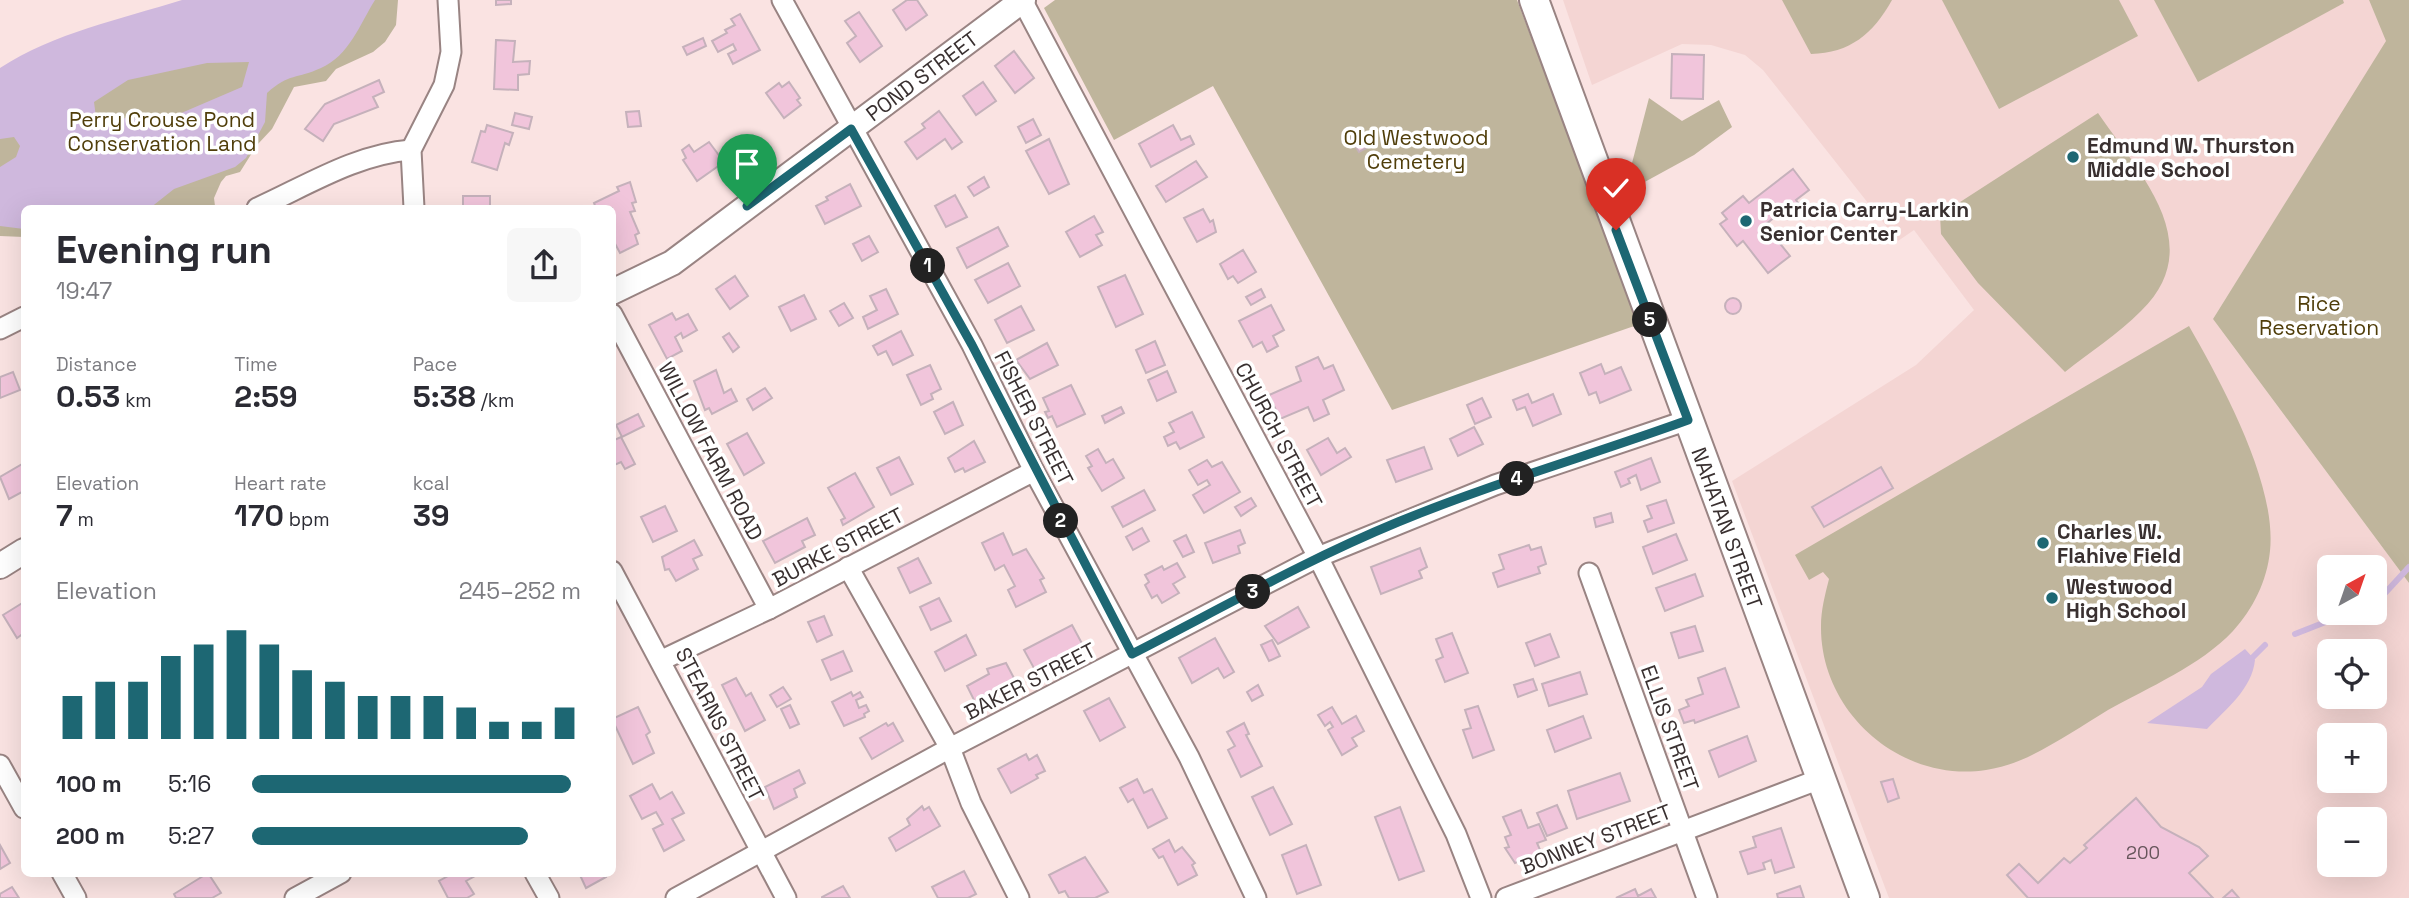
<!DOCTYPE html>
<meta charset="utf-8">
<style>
:root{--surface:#fff;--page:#f7f7f7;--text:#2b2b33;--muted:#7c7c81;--accent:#1d6773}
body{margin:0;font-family:"Space Grotesk",sans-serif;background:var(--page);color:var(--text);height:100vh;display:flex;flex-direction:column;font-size:26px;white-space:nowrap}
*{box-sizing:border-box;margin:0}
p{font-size:23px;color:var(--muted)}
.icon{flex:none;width:38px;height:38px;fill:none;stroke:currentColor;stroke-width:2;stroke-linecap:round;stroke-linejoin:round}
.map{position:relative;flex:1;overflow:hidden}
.side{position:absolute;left:21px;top:205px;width:595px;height:672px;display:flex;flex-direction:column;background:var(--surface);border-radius:10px;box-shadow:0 7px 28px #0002}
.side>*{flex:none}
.needle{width:46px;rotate:40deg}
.controls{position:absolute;left:2317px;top:555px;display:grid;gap:14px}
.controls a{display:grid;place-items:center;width:70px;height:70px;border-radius:10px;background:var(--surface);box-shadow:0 7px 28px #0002;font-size:35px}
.pin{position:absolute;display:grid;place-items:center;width:60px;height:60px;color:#fff;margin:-72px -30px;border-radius:50% 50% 50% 0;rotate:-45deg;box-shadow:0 0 7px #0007}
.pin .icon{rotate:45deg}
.km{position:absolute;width:35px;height:35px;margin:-18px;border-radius:50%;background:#222;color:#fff;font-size:19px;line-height:35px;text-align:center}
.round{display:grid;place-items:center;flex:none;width:74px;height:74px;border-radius:10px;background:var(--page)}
.head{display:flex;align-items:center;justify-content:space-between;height:119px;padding:0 35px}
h1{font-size:38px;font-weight:700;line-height:52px}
.stats{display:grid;grid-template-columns:repeat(3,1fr);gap:10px;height:119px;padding:7px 35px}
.stats div{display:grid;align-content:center}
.stats b{font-size:30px;font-weight:700}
.stats small{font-size:19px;font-weight:400}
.stats p{font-size:19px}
.chart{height:196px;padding:14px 35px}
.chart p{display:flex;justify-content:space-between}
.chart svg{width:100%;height:126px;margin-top:7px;stroke:var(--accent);stroke-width:6}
ul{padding:0 35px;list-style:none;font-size:23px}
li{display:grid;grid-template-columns:112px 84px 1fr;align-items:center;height:52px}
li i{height:18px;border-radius:9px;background:var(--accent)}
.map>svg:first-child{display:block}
.built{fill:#f4d5d3;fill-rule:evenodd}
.green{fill:#bfb59c}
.water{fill:#cfb8dd;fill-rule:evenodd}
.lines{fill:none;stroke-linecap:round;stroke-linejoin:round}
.stream{stroke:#cfb8dd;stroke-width:6}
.building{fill:#f1c5db;stroke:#c5b1bb;stroke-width:2}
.minor-casing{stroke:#998483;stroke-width:23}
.tertiary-casing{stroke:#998483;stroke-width:28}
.secondary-casing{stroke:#998483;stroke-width:32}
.minor{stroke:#fff;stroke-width:19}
.tertiary{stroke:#fff;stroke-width:24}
.secondary{stroke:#fff;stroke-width:28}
.route-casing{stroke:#fff;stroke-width:14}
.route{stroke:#1d6773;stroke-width:9}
.poi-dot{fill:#1d6773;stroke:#fff;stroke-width:2.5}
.labels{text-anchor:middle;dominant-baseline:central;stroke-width:7;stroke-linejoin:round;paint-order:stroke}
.number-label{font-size:18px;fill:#67555b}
.street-label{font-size:21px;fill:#393030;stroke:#fff}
.park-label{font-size:21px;fill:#503e0a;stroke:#fff}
.poi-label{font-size:21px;font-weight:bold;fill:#393030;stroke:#fff;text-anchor:start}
</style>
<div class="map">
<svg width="2409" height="898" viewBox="0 0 2409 898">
<rect width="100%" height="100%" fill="#fae3e2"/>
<path class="built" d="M1563,0H2369L2387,41L2213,319L2409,583V898H1889L1732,481L1916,365L1974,310L1914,230L1898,241L1763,70L1745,55L1711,45L1682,44L1592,85ZM2329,567H2375V612H2329ZM2329,651H2375V696H2329ZM2329,735H2375V780H2329ZM2329,819H2375V864H2329Z"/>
<g class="green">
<path d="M324,0H398L396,25L385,42L373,52L336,69L326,81L294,87L272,129L257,145L240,172L226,176L221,182L214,198L215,206L24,208V237L0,236V106Z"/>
<path d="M1055,0H1517L1640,324L1392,410L1213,86L1114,140L1044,8Z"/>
<path d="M1782,0H1892C1873,34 1850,53 1811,54Z"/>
<path d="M1942,0H2119L2138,36L1999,109Z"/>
<path d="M2154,0H2343L2344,3L2198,82Z"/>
<path d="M2369,0H2409V583L2213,319L2386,41Z"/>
<path d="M1649,98L1682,121L1719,100L1732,127L1694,155L1641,184L1632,163Z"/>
<path d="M2098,113C2138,172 2210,244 2141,311C2118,334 2090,352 2065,372L1978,283L1941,234L1940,215Z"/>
<path d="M2189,326C2222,384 2277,484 2270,551C2267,581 2253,609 2233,631C2200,666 2149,687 2108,710C2080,727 2051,747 2021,760C2010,765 1998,768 1986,770C1900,783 1820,712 1821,626C1821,610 1825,595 1829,579L1823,572L1809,580L1795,555Z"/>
</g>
<g class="water">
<path d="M182,0H375C360,24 349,56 321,68C297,79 289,73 267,93L265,122L246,158L235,167L174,189L150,208H24V229L0,226V167L16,157L20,146L14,137L0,139V68C54,33 121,19 182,0ZM249,62L242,87L165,120L96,117L94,102L128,80L207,63Z"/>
<path d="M2245,649L2255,660C2252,689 2226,709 2207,729L2147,723L2202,687L2211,674Z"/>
</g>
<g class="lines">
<g class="stream">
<path d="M2375,604L2409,567"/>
<path d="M2295,634L2351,612"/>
<path d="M2248,662L2265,645"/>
</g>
</g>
<g class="building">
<path d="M496,0H511V4L496,5Z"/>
<path d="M907,0H917L927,15L906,30L893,10Z"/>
<path d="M859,12L882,46L860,62L847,43L856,36L845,21Z"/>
<path d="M740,14L760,50L733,64L728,54L736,50L733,44L718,52L712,41L727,33L725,30L735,25L731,19Z"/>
<path d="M703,38L706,46L687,55L683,47Z"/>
<path d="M496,40L515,41L513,62L530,61L529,74L518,75V90L494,89Z"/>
<path d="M1014,51L1034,78L1015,93L995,66Z"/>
<path d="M1672,54L1704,55L1703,99L1671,98Z"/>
<path d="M379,80L384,92L373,97L378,107L334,124L323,141L305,129L325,104Z"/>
<path d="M789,82L800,98L797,100L801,105L784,118L766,93L779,83L782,87Z"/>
<path d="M983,82L996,101L976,115L963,96Z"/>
<path d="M639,111L641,126L628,127L626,112Z"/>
<path d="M939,111L962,142L952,149L945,139L917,159L905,142L925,128L922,124Z"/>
<path d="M515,113L532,117L529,129L512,125Z"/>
<path d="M1033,119L1041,135L1026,143L1018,127Z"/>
<path d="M487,125L513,133L509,145L505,143L497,170L472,162L481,131L485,132Z"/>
<path d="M1173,125L1181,140L1190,136L1194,144L1151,167L1139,144Z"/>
<path d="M1362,133L1370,146L1359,152L1351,139Z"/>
<path d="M1049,139L1069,184L1049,194L1026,151Z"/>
<path d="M709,142L724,162L697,181L683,160L686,158L682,150L689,145L694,152Z"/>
<path d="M1196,161L1207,177L1166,202L1156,186Z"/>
<path d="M1793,169L1809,190L1796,200L1802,208L1788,219L1782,211L1765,225L1790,256L1768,273L1743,241L1737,246L1720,224L1727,219L1722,213L1743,196L1749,203Z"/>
<path d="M984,177L989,187L974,196L968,187Z"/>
<path d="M630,182L636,202L632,203L635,211L630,212L639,233L635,235L638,244L620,253L612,238V208H596L594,203L619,191L617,187Z"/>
<path d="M850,184L861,206L825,224L816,206L828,200L826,197Z"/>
<path d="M955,195L967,217L946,227L935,206Z"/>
<rect x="463" y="196" width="27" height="12"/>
<path d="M1203,209L1210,222L1213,220L1216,232L1197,242L1184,218Z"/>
<path d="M1094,216L1103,232L1096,235L1102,245L1080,257L1066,232Z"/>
<path d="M998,227L1008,246L967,268L957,248Z"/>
<path d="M869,236L878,252L862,261L853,244Z"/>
<path d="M1243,250L1256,272L1238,283L1233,276L1228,279L1220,264Z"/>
<path d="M1008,263L1020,286L988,303L975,280Z"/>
<path d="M1125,275L1143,314L1116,327L1098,287Z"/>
<path d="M735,276L748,296L730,309L716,289Z"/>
<path d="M886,289L898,314L868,329L863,317L877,310L870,296Z"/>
<path d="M1261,289L1265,297L1251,305L1246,297Z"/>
<path d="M804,295L816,319L791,331L779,307Z"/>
<circle cx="1733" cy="306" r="8"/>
<path d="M844,303L853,318L839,326L830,311Z"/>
<path d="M1271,305L1284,330L1273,336L1278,346L1267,352L1262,342L1253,347L1239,321Z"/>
<path d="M1021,306L1034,330L1007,343L995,320Z"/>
<path d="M672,313L676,320L688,314L697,330L683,338L681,333L675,337L682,351L667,359L649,325Z"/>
<path d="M901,331L913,355L893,365L886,351L878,355L873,346Z"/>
<path d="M729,333L739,347L733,352L723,337Z"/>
<path d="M1155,341L1165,365L1146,373L1136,350Z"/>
<path d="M1047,343L1058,365L1030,379L1016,360Z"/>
<path d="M1318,357L1324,369L1333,365L1344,390L1323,400L1329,414L1314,421L1308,407L1280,419L1269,395L1301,381L1296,367Z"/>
<path d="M1601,364L1605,374L1621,367L1631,390L1600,403L1596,392L1589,395L1580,373Z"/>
<path d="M930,365L941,389L931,394L933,399L921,405L907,375Z"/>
<path d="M716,370L724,393L731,389L737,401L712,414L709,408L705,410L694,381Z"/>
<path d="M1167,371L1176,392L1157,401L1148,380Z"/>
<path d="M13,372L20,390L0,398V377Z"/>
<path d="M1071,385L1085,414L1057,427L1052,416L1048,418L1045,412L1049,411L1043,398Z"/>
<path d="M765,388L772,398L753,410L747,399Z"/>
<path d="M1528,394L1532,403L1553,394L1561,414L1533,426L1525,407L1517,410L1513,400Z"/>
<path d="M1482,398L1491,417L1475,424L1467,405Z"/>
<path d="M953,402L963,425L945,434L934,412Z"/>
<path d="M1121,407L1124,413L1105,423L1102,416Z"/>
<path d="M1192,412L1204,437L1180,449L1176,442L1168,446L1164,437L1174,432L1169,423Z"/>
<path d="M638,414L644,426L622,437L616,425Z"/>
<path d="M1474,427L1483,444L1458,456L1450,439Z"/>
<path d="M747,433L764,463L744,475L727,444Z"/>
<path d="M621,437L635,464L625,469L621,462L612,466V441Z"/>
<path d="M1328,438L1337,453L1345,448L1351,457L1321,475L1307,450Z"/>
<path d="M974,441L985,462L965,472L963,468L955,472L948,458Z"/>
<path d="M1424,447L1432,469L1396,482L1387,460Z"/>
<path d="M1098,449L1106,463L1113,459L1124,478L1102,491L1088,468L1092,466L1086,456Z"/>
<path d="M899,457L913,484L891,495L877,468Z"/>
<path d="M1651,458L1660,482L1641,490L1636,475L1628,479L1630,483L1621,487L1615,472Z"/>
<path d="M1207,460L1212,467L1222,462L1240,492L1204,513L1193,495L1210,485L1207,480L1198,485L1189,470Z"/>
<path d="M24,463V491L9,499L0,477Z"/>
<path d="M1881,467L1893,488L1824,527L1812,507Z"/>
<path d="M855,473L874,507L843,525L841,520L845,518L828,488Z"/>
<path d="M1144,490L1155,510L1123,527L1112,507Z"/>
<path d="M1251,498L1256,506L1241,516L1235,507Z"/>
<path d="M1666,500L1674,523L1648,532L1644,521L1652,518L1647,506Z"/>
<path d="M665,506L677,531L653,542L641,517Z"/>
<path d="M1611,513L1613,522L1596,527L1594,518Z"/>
<path d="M807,518L815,535L802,541L805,547L775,563L763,541Z"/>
<path d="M1142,528L1149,541L1133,550L1126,537Z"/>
<path d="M1240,530L1245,543L1238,546L1240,553L1213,563L1205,543Z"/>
<path d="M1003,533L1013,555L1026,549L1044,578L1040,580L1046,592L1016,607L1008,590L1015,586L1004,565L995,570L982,543Z"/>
<path d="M1676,534L1687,560L1653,574L1643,547Z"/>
<path d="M1186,535L1194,552L1183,557L1174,541Z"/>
<path d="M694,540L702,555L693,559L698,569L676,581L669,569L665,570L662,557Z"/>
<path d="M1529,545L1531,550L1541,547L1546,564L1538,567L1540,573L1498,587L1493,573L1504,569L1499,555Z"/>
<path d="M1420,548L1427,567L1419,571L1422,578L1381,594L1371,567Z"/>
<path d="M918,558L931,583L910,593L898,568Z"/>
<path d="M1177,563L1185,577L1173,584L1179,593L1162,603L1157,595L1152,598L1145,585L1149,582L1145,575L1162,566L1164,570Z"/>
<path d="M1695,574L1703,596L1665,611L1656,588Z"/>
<path d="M939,598L951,621L931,630L920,607Z"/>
<path d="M24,602V633L17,638L3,615Z"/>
<path d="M1298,607L1309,627L1278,644L1265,626Z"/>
<path d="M824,616L832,635L817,642L808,622Z"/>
<path d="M1072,625L1085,649L1054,666L1052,661L1035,670L1024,650Z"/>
<path d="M1695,626L1703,651L1679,658L1671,633Z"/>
<path d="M1452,633L1468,673L1445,682L1436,660L1443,657L1436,639Z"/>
<path d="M1550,634L1559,657L1535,666L1526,643Z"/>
<path d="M966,635L976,655L945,671L935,652Z"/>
<path d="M1215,638L1234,672L1224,678L1218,668L1192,683L1179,658Z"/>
<path d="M1272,640L1280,656L1269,661L1261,645Z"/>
<path d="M843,651L852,671L831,680L822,660Z"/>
<path d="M1006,663L1015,680L1006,684L1009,689L977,706L967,686L989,674L987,669Z"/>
<path d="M1725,668L1739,707L1695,723L1694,720L1684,723L1679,710L1689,706L1686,700L1703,694L1698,678Z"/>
<path d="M1580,672L1587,694L1549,706L1542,684Z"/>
<path d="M736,678L746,696L751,693L765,720L745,731L722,685Z"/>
<path d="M1533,679L1537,690L1518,697L1514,685Z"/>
<path d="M1258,685L1263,695L1252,701L1247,692Z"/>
<path d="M783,687L791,699L777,707L770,695Z"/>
<path d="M851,692L853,696L860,692L863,697L856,700L859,708L866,705L869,711L864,714L865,717L844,726L832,702Z"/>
<path d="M1109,698L1125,727L1100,741L1084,711Z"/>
<path d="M790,705L799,724L790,728L781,709Z"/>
<path d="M1478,706L1494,750L1473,758L1463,730L1471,728L1465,710Z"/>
<path d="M638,707L650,732L646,735L654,753L633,764L612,719Z"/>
<path d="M1332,707L1342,724L1356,716L1364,731L1352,738L1357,746L1342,755L1328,730L1333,727L1330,722L1325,726L1318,715Z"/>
<path d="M1583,716L1591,738L1555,752L1547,730Z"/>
<path d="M886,723L888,726L893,723L903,741L872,759L860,738Z"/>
<path d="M1244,723L1249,734L1246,735L1262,766L1241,777L1228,750L1235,746L1227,732Z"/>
<path d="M1747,736L1756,761L1719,777L1709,751Z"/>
<path d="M1026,754L1029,760L1037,755L1045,771L1036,775L1038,778L1011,793L998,769Z"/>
<path d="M799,770L805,783L794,789L797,797L774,809L765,787Z"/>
<path d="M1620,773L1630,801L1577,819L1568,791Z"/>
<path d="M1137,779L1144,793L1152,789L1167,818L1148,828L1133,799L1128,802L1120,788Z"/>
<path d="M1893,779L1899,798L1888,802L1881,782Z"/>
<path d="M652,784L660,799L672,792L684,813L672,819L684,840L664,851L653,829L663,824L656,812L642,819L630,796Z"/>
<path d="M1273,787L1292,824L1270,835L1252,797Z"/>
<path d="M2136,798L2161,827L2199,847L2208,856L2189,873L2213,898H2028L2007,875L2019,864L2038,883L2064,858L2070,863L2087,848L2084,845Z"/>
<path d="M1557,805L1567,828L1547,836L1537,813Z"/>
<path d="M922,806L924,810L929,807L940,826L896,851L889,838L910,825L907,819Z"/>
<path d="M1400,807L1424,871L1399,880L1375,817Z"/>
<path d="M1521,810L1528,828L1539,824L1546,840L1537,843L1541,852L1515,863L1505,848L1509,847L1505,837L1511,835L1503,817Z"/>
<path d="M1781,828L1794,867L1775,873L1771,860L1763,863L1765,869L1748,874L1740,852L1756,847L1753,837Z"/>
<path d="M1169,840L1175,852L1182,847L1195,863L1192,865L1197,875L1178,885L1163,856L1159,858L1153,849Z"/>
<path d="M0,845L10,863L0,869Z"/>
<path d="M1306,845L1321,885L1297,894L1282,855Z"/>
<path d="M1085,857L1108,892L1095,898H1069L1065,891L1059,893L1049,875Z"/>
<path d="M964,871L976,894L968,898H938L932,887Z"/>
<path d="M208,873L221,893L212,898H176L174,894Z"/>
<path d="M446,873H474L475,876L466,881L474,894L467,898H448L439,881L448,876Z"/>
<path d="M579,873H604L606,877L586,888Z"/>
<path d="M843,886L850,898H822V897Z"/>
<path d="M1800,886L1804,898H1778L1777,894Z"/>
<path d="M12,887L19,898H0V894Z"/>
<path d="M1635,889L1638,896L1651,889L1656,898H1616Z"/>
<path d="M2232,890L2239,898H2223Z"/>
</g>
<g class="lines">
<g class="minor-casing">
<g id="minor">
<path d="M782,0L972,345L1034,471L1189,757L1256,898"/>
<path d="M1022,0L1318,557L1456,834L1481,898"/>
<path d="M257,208C306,186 356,154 411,150"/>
<path d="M414,208L411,150L444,85L451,52L448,0"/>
<path d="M612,314L769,609"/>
<path d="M0,329L24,317"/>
<path d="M848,567L950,748L971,803L1019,898"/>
<path d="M612,571L786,898"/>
<path d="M1589,573L1707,898"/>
<path d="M662,660L769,609L1034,471"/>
<path d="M0,765L24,808"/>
<path d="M62,873L76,898"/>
<path d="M535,873L549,898"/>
<path d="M295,898L341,873"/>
<path d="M676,898L950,748L1318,557L1495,485L1688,420"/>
<path d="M1506,898L1820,779"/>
</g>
</g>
<g class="tertiary-casing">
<g id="tertiary">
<path d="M612,292L672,263L1023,0"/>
<path d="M0,566L24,551"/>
</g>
</g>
<g class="secondary-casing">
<path id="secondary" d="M1534,0L1865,898"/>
</g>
<use href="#minor" class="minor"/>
<use href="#tertiary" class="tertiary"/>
<use href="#secondary" class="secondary"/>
</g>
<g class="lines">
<g class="route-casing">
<path id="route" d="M747,206L851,129L972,345L1132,654C1220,609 1306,560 1398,522C1493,483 1592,455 1688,420L1616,230"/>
</g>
<use href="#route" class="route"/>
</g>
<g class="poi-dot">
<circle cx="2073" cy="157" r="7"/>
<circle cx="1746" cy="221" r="7"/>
<circle cx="2043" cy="543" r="7"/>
<circle cx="2052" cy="598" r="7"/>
</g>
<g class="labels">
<g class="number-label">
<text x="2143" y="852">200</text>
</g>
<g class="street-label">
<text transform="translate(922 76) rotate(-37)">POND STREET</text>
<text transform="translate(1034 418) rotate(63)">FISHER STREET</text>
<text transform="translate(1279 435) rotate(62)">CHURCH STREET</text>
<text transform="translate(711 451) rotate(62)">WILLOW FARM ROAD</text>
<text transform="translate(1727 528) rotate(70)">NAHATAN STREET</text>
<text transform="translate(838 547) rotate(-28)">BURKE STREET</text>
<text transform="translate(1030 681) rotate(-27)">BAKER STREET</text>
<text transform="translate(720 724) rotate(63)">STEARNS STREET</text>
<text transform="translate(1670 728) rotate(70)">ELLIS STREET</text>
<text transform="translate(1596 839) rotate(-21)">BONNEY STREET</text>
</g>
<g class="park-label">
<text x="162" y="119">Perry Crouse Pond<tspan x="162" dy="24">Conservation Land</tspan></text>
<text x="1416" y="137">Old Westwood<tspan x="1416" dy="24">Cemetery</tspan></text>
<text x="2319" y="303">Rice<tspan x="2319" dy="24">Reservation</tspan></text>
</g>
<g class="poi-label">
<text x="2087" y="145">Edmund W. Thurston<tspan x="2087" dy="24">Middle School</tspan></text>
<text x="1760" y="209">Patricia Carry-Larkin<tspan x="1760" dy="24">Senior Center</tspan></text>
<text x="2057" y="531">Charles W.<tspan x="2057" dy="24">Flahive Field</tspan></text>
<text x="2066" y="586">Westwood<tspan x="2066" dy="24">High School</tspan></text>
</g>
</g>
</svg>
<div class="controls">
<a><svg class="needle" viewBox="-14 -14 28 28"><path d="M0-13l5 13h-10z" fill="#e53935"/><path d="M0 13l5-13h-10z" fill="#7c7c81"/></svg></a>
<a><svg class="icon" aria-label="locate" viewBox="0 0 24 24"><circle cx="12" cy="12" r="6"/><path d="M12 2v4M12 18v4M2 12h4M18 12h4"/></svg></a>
<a>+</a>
<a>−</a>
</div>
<div class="pin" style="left:747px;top:206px;background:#1e9e55"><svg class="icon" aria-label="arrive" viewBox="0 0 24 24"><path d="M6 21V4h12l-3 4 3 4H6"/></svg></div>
<div class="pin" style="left:1616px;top:230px;background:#d93025"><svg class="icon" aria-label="check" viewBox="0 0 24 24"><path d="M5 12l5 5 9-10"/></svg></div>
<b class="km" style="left:928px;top:266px">1</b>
<b class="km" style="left:1061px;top:521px">2</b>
<b class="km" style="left:1253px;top:592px">3</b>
<b class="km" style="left:1517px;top:479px">4</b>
<b class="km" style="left:1650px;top:320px">5</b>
<section class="side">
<div class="head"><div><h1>Evening run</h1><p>19:47</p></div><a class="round"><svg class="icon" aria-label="share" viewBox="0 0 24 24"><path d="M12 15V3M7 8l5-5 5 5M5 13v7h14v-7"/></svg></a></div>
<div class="stats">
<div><p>Distance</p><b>0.53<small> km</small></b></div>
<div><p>Time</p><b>2:59</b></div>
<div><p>Pace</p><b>5:38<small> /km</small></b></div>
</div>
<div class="stats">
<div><p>Elevation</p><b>7<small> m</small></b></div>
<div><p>Heart rate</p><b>170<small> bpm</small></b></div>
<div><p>kcal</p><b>39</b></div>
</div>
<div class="chart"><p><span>Elevation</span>245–252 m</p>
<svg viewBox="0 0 160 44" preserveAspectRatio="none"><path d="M5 44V29M15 44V24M25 44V24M35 44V15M45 44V11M55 44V6M65 44V11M75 44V20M85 44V24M95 44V29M105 44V29M115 44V29M125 44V33M135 44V38M145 44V38M155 44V33"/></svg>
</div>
<ul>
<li><b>100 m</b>5:16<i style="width:97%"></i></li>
<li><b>200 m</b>5:27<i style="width:84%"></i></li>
</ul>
</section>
</div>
